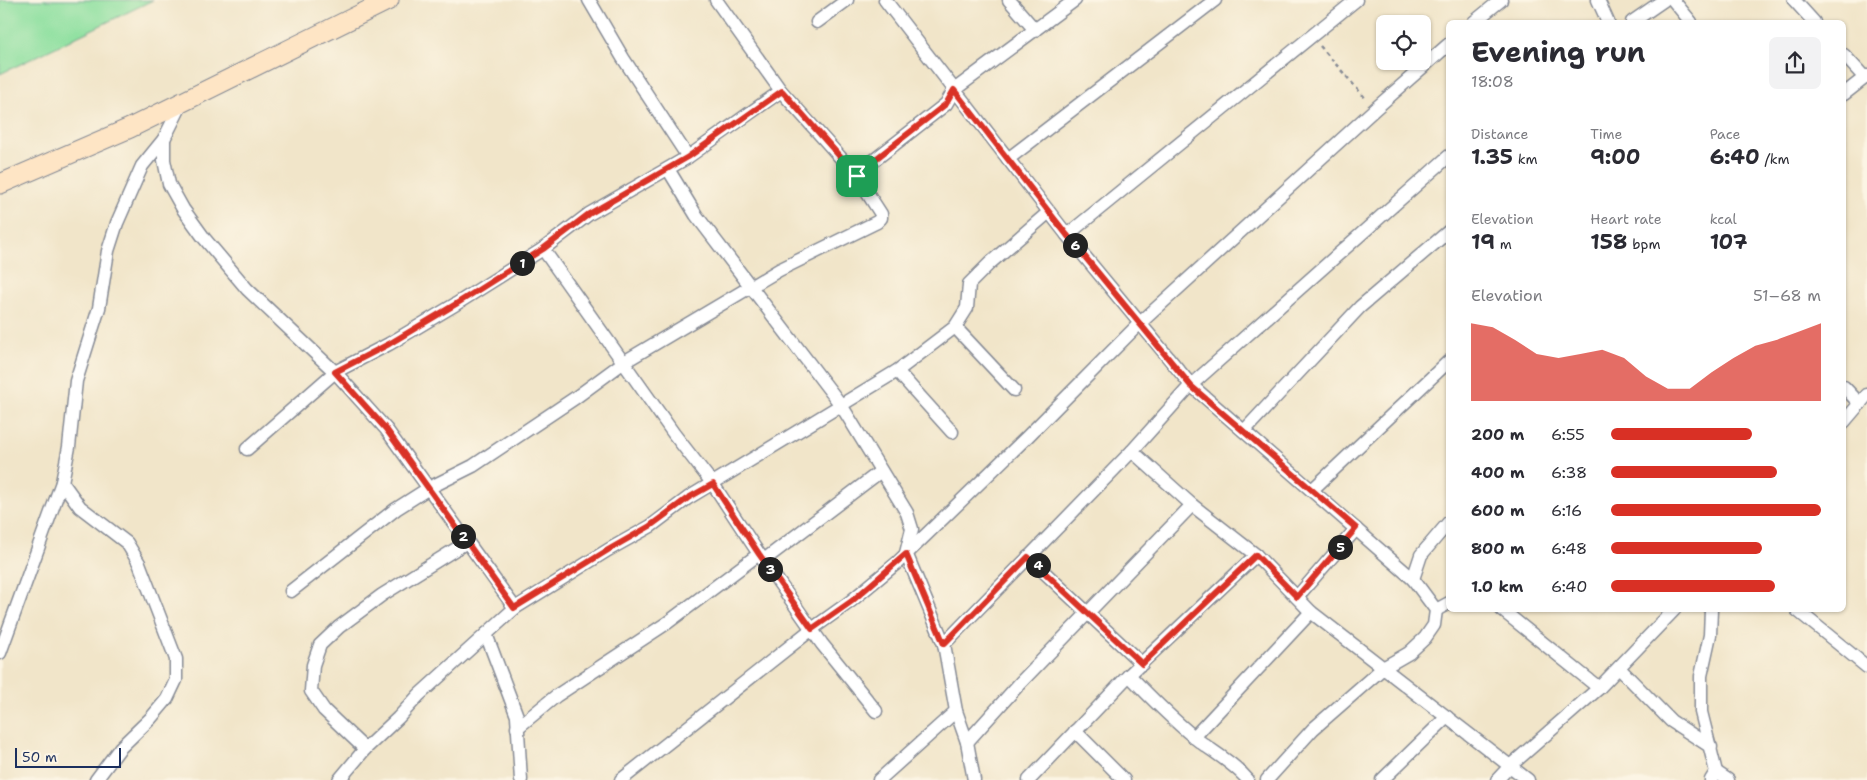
<!DOCTYPE html>
<meta charset="utf-8">
<style>
:root{--surface:#fff;--page:#f2f2f3;--text:#2b2b33;--muted:#7c7c81;--accent:#d93025}
body{margin:0;font-family:"Shantell Sans",sans-serif;background:var(--page);color:var(--text);height:100vh;display:flex;flex-direction:column;font-size:19px;white-space:nowrap}
*{box-sizing:border-box;margin:0}
p{font-size:16px;color:var(--muted)}
.icon{flex:none;width:28px;height:28px;fill:none;stroke:currentColor;stroke-width:2;stroke-linecap:round;stroke-linejoin:round}
.map{position:relative;flex:1;overflow:hidden}
.side{position:absolute;left:1446px;top:20px;width:400px;height:592px;display:flex;flex-direction:column;background:var(--surface);border-radius:8px;box-shadow:0 1px 4px #0004}
.side>*{flex:none}
.controls{position:absolute;left:1376px;top:15px;display:grid;gap:10px}
.controls a{display:grid;place-items:center;width:55px;height:55px;border-radius:8px;background:var(--surface);box-shadow:0 1px 4px #0004;font-size:25px}
.scale{position:absolute;left:15px;bottom:12px;width:106px;box-sizing:border-box;padding-left:5px;border:2px solid #1b2f5e;border-top:0;font-size:14px;line-height:18px;white-space:nowrap;color:#1b2f5e;-webkit-text-stroke:4px #fcf5e5;paint-order:stroke}
.pin{position:absolute;display:grid;place-items:center;width:42px;height:42px;color:#fff;margin:-21px;border-radius:10px;box-shadow:0 2px 8px #0006}
.km{position:absolute;width:25px;height:25px;margin:-12px;border-radius:50%;background:#222;color:#fff;font-size:14px;line-height:25px;text-align:center}
.round{display:grid;place-items:center;flex:none;width:52px;height:52px;border-radius:8px;background:var(--page)}
.overview{display:flex;align-items:center;justify-content:space-between;height:85px;padding:0 25px}
h1{font-size:28px;font-weight:700;line-height:38px}
.figures{display:grid;grid-template-columns:repeat(3,1fr);gap:8px;height:85px;padding:5px 25px}
.figures div{display:grid;align-content:center}
.figures b{font-size:21px;font-weight:700}
.figures small{font-size:14px;font-weight:400}
.figures p{font-size:14px}
.chart{height:140px;padding:10px 25px}
.chart p{display:flex;justify-content:space-between}
.chart svg{width:100%;height:90px;margin-top:5px;fill:var(--accent);opacity:.7}
ul{padding:0 25px;list-style:none;font-size:16px}
li{display:grid;grid-template-columns:80px 60px 1fr;align-items:center;height:38px}
li i{height:12px;border-radius:6px;background:var(--accent)}
.map>svg:first-child{display:block}
.green{fill:#8fe0a0;stroke:#55887f}
.lines{fill:none;stroke-linecap:round;stroke-linejoin:round}
.street-casing{stroke:#868a94;stroke-width:15}
.secondary-casing{stroke:#868a94;stroke-width:21}
.path{stroke:#868a94;stroke-width:2.5;stroke-dasharray:4 4;stroke-linecap:butt}
.street{stroke:#fff;stroke-width:12}
.secondary{stroke:#fee5c5;stroke-width:19}
.route-casing{stroke:#fff;stroke-width:10}
.route{stroke:#d93025;stroke-width:6}
</style>
<div class="map">
<svg width="1867" height="780" viewBox="0 0 1867 780">
<rect width="100%" height="100%" fill="#fcf5e5"/>
<filter id="ink" filterUnits="userSpaceOnUse"><feTurbulence type="fractalNoise" baseFrequency=".02" numOctaves="2"/><feDisplacementMap in="SourceGraphic" scale="10" xChannelSelector="R" yChannelSelector="G"/><feConvolveMatrix kernelMatrix="1 2 1 2 8 2 1 2 1" color-interpolation-filters="sRGB"/></filter>
<filter id="wash" filterUnits="userSpaceOnUse"><feTurbulence type="fractalNoise" baseFrequency=".0096" numOctaves="4" result="noise"/><feDisplacementMap in="SourceGraphic" scale="20" xChannelSelector="R" yChannelSelector="G"/><feGaussianBlur stdDeviation="1.12" result="paint"/><feColorMatrix in="noise" values="0 0 0 0 0 0 0 0 0 0 0 0 0 0 0 0 0 1.4 0 .05"/><feComposite in="paint" operator="in"/></filter>
<g filter="url(#wash)">
<rect width="100%" height="100%" fill="#f1e5c9"/>
<path class="green" d="M0,0H153L0,74Z"/>
</g>
<g filter="url(#ink)">
<g class="lines">
<g class="street-casing">
<g id="street">
<path d="M589,0L623,58L688,157"/>
<path d="M716,0L781,91L857,176"/>
<path d="M885,0L1067,235L1191,385L1413,579"/>
<path d="M1009,0L1035,30"/>
<path d="M1598,0L1608,22"/>
<path d="M1673,0L1691,22"/>
<path d="M1794,0L1814,22"/>
<path d="M817,22L847,0"/>
<path d="M1474,22L1501,0"/>
<path d="M1632,22L1664,0"/>
<path d="M1844,55L1865,78"/>
<path d="M1844,94L1867,76"/>
<path d="M182,103L164,139V160L169,184L183,209L204,238L247,289L335,372L386,429L515,608"/>
<path d="M1008,159L1215,0"/>
<path d="M668,169L696,215L841,405L907,513L912,529L906,553L944,644L956,711L967,742L974,780"/>
<path d="M1067,235L1356,0"/>
<path d="M543,249L674,434L713,484L759,554L822,644L876,711"/>
<path d="M955,327L1014,390"/>
<path d="M897,371L952,432"/>
<path d="M1844,387L1860,404"/>
<path d="M1844,422L1867,395"/>
<path d="M1244,431L1360,307L1449,231"/>
<path d="M247,449L335,372L389,344L456,304L543,249L589,214L688,157L781,91"/>
<path d="M1132,451L1192,505L1256,555L1311,612L1528,780"/>
<path d="M62,482L80,507L127,543L139,563L176,659V680L167,699L151,718L120,748L96,780"/>
<path d="M1312,490L1449,361"/>
<path d="M1028,557L1142,664"/>
<path d="M764,560L881,471"/>
<path d="M291,591L396,509L429,488L473,466L575,398L624,362L779,270L877,222L881,218V214L859,180L857,176L859,172L946,104L954,90L1075,0"/>
<path d="M1297,597L1356,529"/>
<path d="M1436,610L1449,603"/>
<path d="M1502,610L1599,688"/>
<path d="M1711,610L1710,635L1701,676V712L1716,772L1711,780"/>
<path d="M1797,610L1867,667"/>
<path d="M486,634L517,716L521,780"/>
<path d="M944,644L1132,451L1191,385L1449,156"/>
<path d="M0,653L62,482L69,447L76,381L99,308L108,251L117,223L142,166L164,139"/>
<path d="M1619,668L1671,721L1711,747"/>
<path d="M1129,675C1150,697 1171,718 1194,737C1211,751 1233,762 1248,780"/>
<path d="M517,728L556,696L667,623L759,554"/>
<path d="M1075,731L1124,780"/>
<path d="M1194,737L1311,612"/>
<path d="M967,742L1021,682L1192,505"/>
<path d="M365,749L324,710L311,691L313,665L320,645L339,627L382,595L467,542"/>
<path d="M1716,772L1728,780"/>
<path d="M339,780L365,749L398,718L419,695L515,608L608,550L651,526L688,498L897,371L955,327L967,308L969,284L990,263L1049,212"/>
<path d="M621,780L812,629L851,601L898,562L1027,437L1139,324L1375,109L1449,44"/>
<path d="M879,780L956,711"/>
<path d="M1029,780L1129,675L1256,555"/>
<path d="M1267,780L1313,729L1383,668L1409,653L1425,638L1434,625L1436,610L1413,579L1421,555L1449,522"/>
<path d="M1382,780L1447,717"/>
<path d="M1497,780L1510,766L1599,688L1674,610"/>
</g>
</g>
<g class="secondary-casing">
<path id="secondary" d="M0,184L130,128L389,0"/>
</g>
<path class="path" d="M1320,46L1367,100"/>
<use href="#street" class="street"/>
<use href="#secondary" class="secondary"/>
</g>
</g>
<g class="lines" filter="url(#ink)">
<g class="route-casing">
<path id="route" d="M954,90L1067,235L1191,386L1356,528L1297,597L1256,555L1142,664L1028,557L944,644L906,554L852,601L812,629L759,554L713,484L688,498L650,526L608,550L514,608L386,429L335,372L389,344L456,304L543,249L589,214L688,157L782,91L857,176L859,172L946,104Z"/>
</g>
<use href="#route" class="route"/>
</g>
</svg>
<div class="controls">
<a><svg class="icon" aria-label="locate" viewBox="0 0 24 24"><circle cx="12" cy="12" r="6"/><path d="M12 2v4M12 18v4M2 12h4M18 12h4"/></svg></a>
</div>
<div class="scale">50 m</div>
<div class="pin" style="left:857px;top:176px;background:#1e9e55"><svg class="icon" aria-label="arrive" viewBox="0 0 24 24"><path d="M6 21V4h12l-3 4 3 4H6"/></svg></div>
<b class="km" style="left:522px;top:263px">1</b>
<b class="km" style="left:463px;top:536px">2</b>
<b class="km" style="left:770px;top:569px">3</b>
<b class="km" style="left:1038px;top:565px">4</b>
<b class="km" style="left:1340px;top:547px">5</b>
<b class="km" style="left:1075px;top:245px">6</b>
<section class="side">
<div class="overview"><div><h1>Evening run</h1><p>18:08</p></div><a class="round"><svg class="icon" aria-label="share" viewBox="0 0 24 24"><path d="M12 15V3M7 8l5-5 5 5M5 13v7h14v-7"/></svg></a></div>
<div class="figures">
<div><p>Distance</p><b>1.35<small> km</small></b></div>
<div><p>Time</p><b>9:00</b></div>
<div><p>Pace</p><b>6:40<small> /km</small></b></div>
</div>
<div class="figures">
<div><p>Elevation</p><b>19<small> m</small></b></div>
<div><p>Heart rate</p><b>158<small> bpm</small></b></div>
<div><p>kcal</p><b>107</b></div>
</div>
<div class="chart"><p><span>Elevation</span>51–68 m</p>
<svg viewBox="0 0 160 44" preserveAspectRatio="none"><path d="M0 44V6L10 8L20 14L30 21L40 23L50 21L60 19L70 23L80 32L90 38L100 38L110 30L120 23L130 17L140 14L150 10L160 6V44z"/></svg>
</div>
<ul>
<li><b>200 m</b>6:55<i style="width:67%"></i></li>
<li><b>400 m</b>6:38<i style="width:79%"></i></li>
<li><b>600 m</b>6:16<i style="width:100%"></i></li>
<li><b>800 m</b>6:48<i style="width:72%"></i></li>
<li><b>1.0 km</b>6:40<i style="width:78%"></i></li>
</ul>
</section>
</div>
